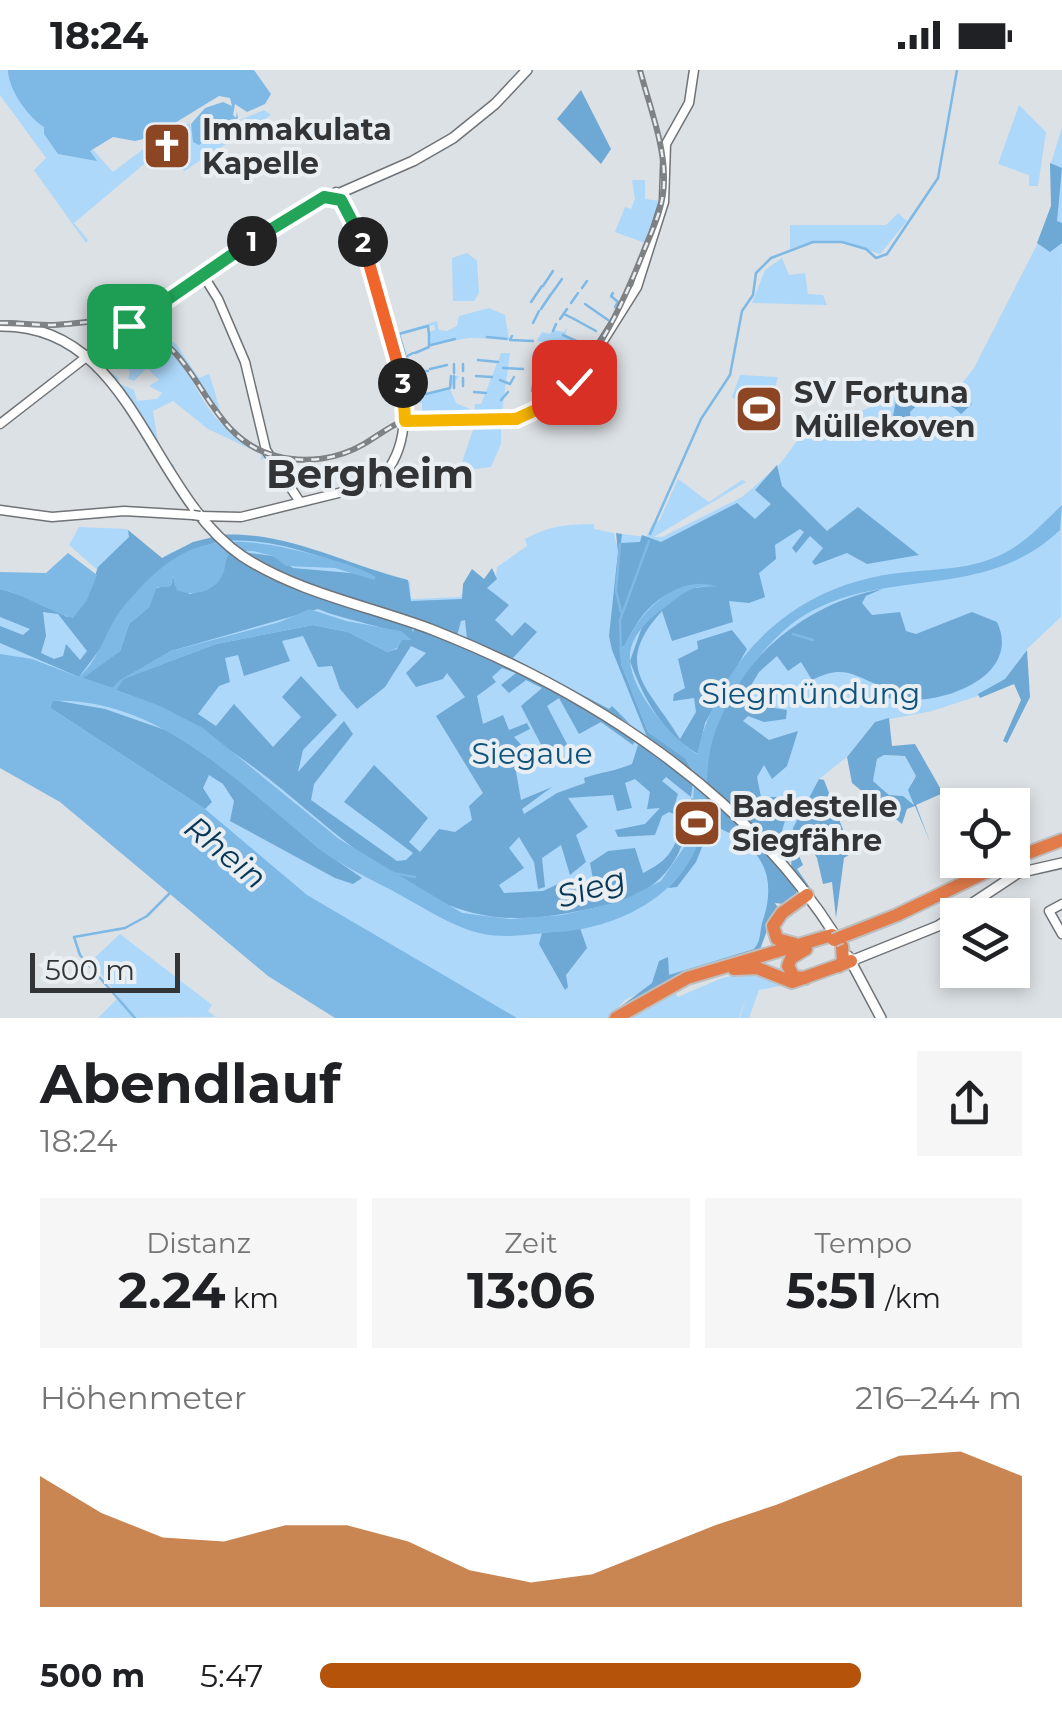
<!DOCTYPE html>
<html lang="de">
<meta charset="utf-8">
<style>
:root{--surface:#fff;--page:#f6f6f6;--text:#202124;--muted:#757577;--accent:#b45309}
body{margin:0;font-family:Montserrat,sans-serif;background:var(--page);color:var(--text);height:100vh;display:flex;flex-direction:column;font-size:38px;white-space:nowrap}
*{box-sizing:border-box;margin:0}
p{font-size:32px;color:var(--muted)}
.icon{flex:none;width:55px;height:55px;fill:none;stroke:currentColor;stroke-width:2;stroke-linecap:round;stroke-linejoin:round}
.map{position:relative;height:948px;overflow:hidden}
.side{display:flex;flex-direction:column;background:var(--surface);flex:1}
.side>*{flex:none}
.buttons{position:absolute;left:940px;top:718px;display:grid;gap:20px}
.buttons a{display:grid;place-items:center;width:90px;height:90px;border-radius:0px;background:var(--surface);box-shadow:0 5px 15px #0003;font-size:50px}
.scale{position:absolute;left:30px;bottom:25px;width:150px;box-sizing:border-box;padding-left:10px;border:5px solid #333436;border-top:0;font-size:28px;line-height:35px;white-space:nowrap;color:#333436;-webkit-text-stroke:8px #e9eef2;paint-order:stroke}
.pin{position:absolute;display:grid;place-items:center;width:85px;height:85px;color:#fff;margin:-42px;border-radius:20px;box-shadow:0 5px 15px #0006}
.km{position:absolute;width:50px;height:50px;margin:-25px;border-radius:50%;background:#222;color:#fff;font-size:28px;line-height:50px;text-align:center}
.round{display:grid;place-items:center;flex:none;width:105px;height:105px;border-radius:0px;background:var(--page)}
.overview{display:flex;align-items:center;justify-content:space-between;height:170px;padding:0 40px}
h1{font-size:55px;font-weight:700;line-height:75px}
.figures{display:grid;grid-template-columns:repeat(3,1fr);gap:15px;height:170px;padding:10px 40px}
.figures div{display:grid;align-content:center;border-radius:0px;background:var(--page);text-align:center}
.figures b{font-size:50px;font-weight:700}
.figures small{font-size:28px;font-weight:400}
.figures p{font-size:28px}
.chart{height:280px;padding:20px 40px}
.chart p{display:flex;justify-content:space-between}
.chart svg{width:100%;height:180px;margin-top:10px;fill:var(--accent);opacity:.7}
ul{padding:0 40px;list-style:none;font-size:32px}
li{display:grid;grid-template-columns:160px 120px 1fr;align-items:center;height:75px}
li i{height:25px;border-radius:12px;background:var(--accent)}
.status{display:flex;justify-content:space-between;align-items:center;height:70px;padding:0 50px;background:var(--surface);direction:ltr}
.status svg{height:28px;fill:currentColor}
.map>svg:first-child{display:block}
.green{fill:#add8fa}
.forest{fill:#6ea8d4;fill-rule:evenodd}
.water{fill:#7eb8e5}
.lines{fill:none;stroke-linecap:round;stroke-linejoin:round}
.stream{stroke:#7eb8e5;stroke-width:2.5}
.ferry{stroke:#083755;stroke-width:2.5;stroke-dasharray:12 10;stroke-linecap:butt}
.tertiary-casing{stroke:#6f7377;stroke-width:11}
.secondary-casing{stroke:#6f7377;stroke-width:12}
.motorway-casing{stroke:#bebebf;stroke-width:16}
.tertiary{stroke:#fff;stroke-width:8}
.secondary{stroke:#fff;stroke-width:9}
.motorway{stroke:#e37c4b;stroke-width:12}
.rail-casing{stroke:#7f8285;stroke-width:6}
.rail{stroke:#e9eef2;stroke-width:2.5;stroke-dasharray:8;stroke-linecap:butt}
.tertiary-bridge-casing{stroke:#6f7377;stroke-width:11;stroke-linecap:butt}
.motorway-bridge-casing{stroke:#bebebf;stroke-width:16;stroke-linecap:butt}
.tertiary-bridge{stroke:#fff;stroke-width:8}
.motorway-bridge{stroke:#e37c4b;stroke-width:12}
.split-1-casing{stroke:#fff;stroke-width:20}
.split-2-casing{stroke:#fff;stroke-width:20}
.split-3-casing{stroke:#fff;stroke-width:20}
.split-4-casing{stroke:#fff;stroke-width:20}
.split-5-casing{stroke:#fff;stroke-width:20}
.split-1{stroke:#22a559;stroke-width:12}
.split-2{stroke:#22a559;stroke-width:12}
.split-3{stroke:#f0652b;stroke-width:12}
.split-4{stroke:#f5b400;stroke-width:12}
.split-5{stroke:#f5b400;stroke-width:12}
.labels{text-anchor:middle;dominant-baseline:central;stroke-width:8;stroke-linejoin:round;paint-order:stroke}
.poi-label{font-size:30px;font-weight:bold;fill:#333436;stroke:#e9eef2;text-anchor:start}
.park-label{font-size:30px;fill:#0d537d;stroke:#e9eef2}
.water-label{font-size:32px;font-style:italic;fill:#083755;stroke:#e9eef2}
.district-label{font-size:40px;font-weight:bold;fill:#333436;stroke:#e9eef2}
</style>
<div class="status"><b>18:24</b><svg viewBox="0 0 49 12"><path d="M0 12V9h3v3zM5 12V6h3v6zM10 12V3h3v9zM15 12V0h3v12zM26 1h20v11H26zM47 4h2v5h-2z"/></svg></div>
<div class="map">
<svg width="1062" height="948" viewBox="0 0 1062 948">
<rect width="100%" height="100%" fill="#dce1e5"/>
<g class="green">
<path d="M0,0H169L81,66L113,102L154,71L189,53L198,75L235,52L264,40L271,45L184,101L168,74L74,153L88,170L86,173L34,100L46,88L0,25Z"/>
<path d="M1019,35L1046,62L1038,116H1029V105L998,94Z"/>
<path d="M1062,57L1061,547L1028,578L1005,609L978,626L932,641L875,652L847,687L819,709L789,778L790,798L782,788C768,805 766,853 761,877L668,908L625,930L609,948H436L0,644V519L20,526L102,504L69,475L79,457L127,459L162,489C169,482 178,480 188,476C257,444 338,493 406,509L410,512L411,529L461,527L469,505L483,514L496,508L497,497L527,476L525,469C554,454 566,455 594,454V459L614,463L616,473L621,472L622,464L646,467L653,453L659,451L678,409L709,432L742,410L746,412L654,467H662L742,427L780,394L797,371L830,353L921,317L960,316L974,298L1046,157L1053,129L1050,97Z"/>
<path d="M632,110H645V129L660,131L645,173L615,162L625,137L631,139L635,129Z"/>
<path d="M898,143L907,151L880,184C843,173 829,165 790,179V155H886Z"/>
<path d="M467,183L477,191L479,223L474,231H453L452,188Z"/>
<path d="M782,188L789,205L805,203L808,224L823,225L827,235L752,233L765,200Z"/>
<path d="M489,238L505,245L509,269L469,268L430,275L429,262L435,260L434,255L391,265L437,251L439,260L447,261L457,256L459,246Z"/>
<path d="M149,244L151,248L147,252L155,262L176,274L199,308L209,304C226,350 213,356 265,381L244,372L266,384V388L261,390V384L208,359L173,331L153,341L159,379L168,395L174,394L175,404L171,405L136,340L98,294L119,308L118,313L134,320L137,331L157,329L162,323L149,316L159,310L147,298L134,311L128,309L130,302L120,288L146,269L155,278L164,274C191,297 202,342 229,359C194,322 186,274 134,255Z"/>
<path d="M567,258L565,266L592,283L578,301L592,287L573,310L545,333L502,348L434,345L408,348L422,346V333H417L416,326L449,318L451,306H459L450,319L456,333L474,341L475,334H481L501,283H510L502,342C528,346 546,324 563,308L560,300L566,304L579,287L565,279L566,275L537,271L542,262L550,264L553,260L564,262Z"/>
<path d="M740,305L778,307L765,351L732,327Z"/>
<path d="M475,354H501V374L491,397L459,401Z"/>
<path d="M884,685L905,686L916,706L911,713L915,735L903,726L889,725L873,711L877,689Z"/>
<path d="M120,864L212,935L208,941L216,947L98,948L119,927L91,891Z"/>
<path d="M746,903L784,915L759,920L749,948H740L746,927L739,948H630L674,921L678,927L722,908Z"/>
</g>
<g class="forest">
<path d="M581,20L611,79L601,94L557,49Z"/>
<path d="M1050,93L1062,98L1057,151L1062,153V173L1050,182L1037,173L1051,136Z"/>
<path d="M925,317L956,318L972,334L961,344C945,328 927,324 910,342L911,354L923,360L920,364L897,362L892,352L896,330Z"/>
<path d="M777,395L782,416L827,461L858,437L919,485L867,494L847,483L815,495L812,492L823,478L810,466L796,483L792,478L804,462L800,459L775,475L776,489L759,503L765,527L749,533L729,531L733,552L672,571L662,541C611,597 649,617 680,669L696,642L694,628L673,631L674,624L685,618L678,589L698,579L697,571L732,560L747,579L705,653L698,684C663,664 643,628 630,591L643,554L687,519L711,516C663,510 629,550 621,594L648,662L685,688L695,704L647,667L612,580L609,566L618,482L616,463L622,464L621,473L640,472L642,465L661,472L737,433L755,449L771,434L755,420Z"/>
<path d="M128,460L162,488L193,472L213,467L218,472L191,480L159,501L79,607L0,573V556L23,565L30,559L0,547V519C15,522 54,538 67,547L88,526L98,497L129,467ZM43,542L58,544L87,581L80,590L66,574L63,586L54,589L41,583L46,566Z"/>
<path d="M219,465C285,460 346,495 408,510L411,531L462,529L463,514L472,499L484,509L492,498L497,509L487,518L509,535L495,550L512,566L525,552L537,562L513,588L609,639L612,636L629,653L473,572L467,569L465,550L461,551L457,566L288,505L242,482L273,486L293,498L373,505C327,489 275,467 225,471Z"/>
<path d="M230,482L245,492L411,556L413,562L415,557L513,596L620,658L634,672L633,675L601,652L579,664L559,628L547,636L567,674L548,688L521,636L542,618L526,610L509,623L501,615L516,603L502,598L492,607L496,612L477,626L483,654L503,645L509,660L527,653L530,659L514,667L526,680L514,690L521,730L552,717L522,739L524,744L557,723L585,713L584,708C601,702 616,701 632,694L638,675L649,678L693,713L691,727L666,707L662,711L678,724L674,737L689,743C685,790 658,823 611,834C579,841 547,849 514,848C410,847 326,749 248,693C207,663 164,637 116,620L117,615L112,618L82,608L120,581L129,554L149,537L156,518L171,515L173,506L176,517L190,524C219,518 217,500 230,482ZM318,539C349,552 383,554 411,570H401L397,579L387,582L348,562L313,555L216,574L125,608L171,581ZM303,566L318,597L332,596L340,619L357,639L385,617L411,576L426,583L406,603L416,617L443,609L447,603L465,627L436,646L483,723L469,736L472,750L455,762L439,759L420,782L409,772L428,748L374,695L344,732L413,783L406,790L397,791L311,730L314,714L353,664L344,651L298,702L303,680L337,645L301,606L282,627L301,647L273,677L234,634L216,656L198,644L219,616L230,612L225,588L238,585L244,606L290,591L282,571ZM635,709L650,722L647,739L660,738L645,754L615,760L618,767L655,765L662,746L669,742L679,746L673,758L679,763C672,785 663,793 643,803L635,778L608,781L590,793L593,809L575,820L569,809L543,821L504,823L499,815L524,798L509,778L519,767L534,792L538,819L545,817L542,788L561,775L570,805L586,792L576,765L588,757L568,728L613,725L617,741L632,738L625,713Z"/>
<path d="M882,519L866,526L862,533L872,545L900,542L906,561L916,564L972,542L997,552C1026,614 918,644 877,624L878,615C851,604 843,595 812,610L801,592L788,601L777,586L759,602L749,619L753,635L787,640L786,649L764,652L748,646L743,651L769,670L798,661L787,696L772,709L764,695L757,707L761,727H782L790,733L776,782L706,715C706,616 790,536 882,519Z"/>
<path d="M1027,580L1030,627L1007,673L1003,671L1021,630L1014,614L980,628L978,624L1005,609Z"/>
<path d="M53,630L105,639L171,662L234,705L317,777L362,808L353,814L335,808L230,751L234,731L223,714L209,705L203,718L212,732L205,739L55,641L50,638Z"/>
<path d="M889,648L892,676L915,674L943,723L916,735L930,772L915,736L907,739L902,754L852,713L847,687L875,652ZM884,685L905,686L916,706L908,720L914,735L903,726L889,725L873,711L877,689Z"/>
<path d="M819,709L824,710L852,783L844,788L836,848L832,812L823,814L817,788L803,766L793,772L803,795L797,799L817,828L791,799L793,758Z"/>
<path d="M705,723C726,742 796,798 797,825L784,834L775,833L780,841L768,858L759,882L692,902L620,937L652,913L659,891L668,887L669,905L754,879C762,870 759,861 763,850C779,802 758,772 711,755L696,792L677,817L668,818C695,791 702,760 705,723Z"/>
<path d="M580,858L587,878L566,905L568,917L565,920L539,874L542,863Z"/>
</g>
<g class="water">
<path d="M8,0H254L271,24L265,34L247,42L235,34L233,45L236,48L237,42L238,48L199,75L193,72L191,54L205,38L223,32L232,36L230,28L219,26L152,67L135,71L113,67L90,81L97,91L58,84L44,64V57C30,49 8,20 8,0Z"/>
<path d="M1062,435L1060,460C980,537 869,491 788,557C755,585 726,627 713,669C705,696 708,723 704,751C693,820 624,857 559,862C536,863 506,869 484,864C454,858 428,840 402,826C374,810 342,797 317,777C240,715 159,627 53,631L50,637L55,641L205,739L307,825L517,948H335L268,906L60,732L0,698V584L32,589L79,607C101,588 106,557 124,536C179,470 215,462 295,480C321,486 353,494 376,507L374,510L335,498L286,496L273,486L253,481L230,482C224,490 227,496 222,506C215,522 191,527 177,520L173,506L170,517H157L149,537L129,554L120,581L83,608L112,618L120,610L171,581L280,552L309,539L346,551L401,561L412,570H402L397,578L387,582L348,562L313,555L216,574L124,609L116,620L158,635L203,658L339,769L462,843L511,849L562,845L619,832L661,811L687,773L691,758L695,703L685,688L648,662L621,594L619,576H624C640,542 677,502 718,517C692,515 689,520 669,534C652,547 628,565 630,590C631,621 672,669 697,684C720,587 793,518 891,504C932,498 973,502 1010,480C1029,469 1046,450 1062,435Z"/>
<path d="M68,483L97,505L87,530L73,548C46,541 27,525 0,519V502L46,503Z"/>
</g>
<g class="lines">
<g class="stream">
<path d="M543,216L553,201"/>
<path d="M582,218L587,211"/>
<path d="M552,223L562,209"/>
<path d="M613,223L611,226L618,232L615,237"/>
<path d="M531,232L542,216"/>
<path d="M571,233L578,223"/>
<path d="M585,234L608,250"/>
<path d="M541,239L551,224"/>
<path d="M564,244L574,249"/>
<path d="M560,249L567,239"/>
<path d="M574,249L596,261"/>
<path d="M533,253L539,241"/>
<path d="M553,261L556,254"/>
<path d="M563,265L585,275"/>
<path d="M512,266L510,270L533,271"/>
<path d="M487,267L507,269"/>
<path d="M431,275L455,269"/>
<path d="M567,275L569,273"/>
<path d="M415,283L429,277V265"/>
<path d="M405,284L399,264L428,256L429,264"/>
<path d="M542,284L548,272L555,275"/>
<path d="M554,285L562,290"/>
<path d="M558,287L564,279"/>
<path d="M400,290L413,283"/>
<path d="M478,290L498,292"/>
<path d="M463,294V301"/>
<path d="M571,297L579,287L573,283"/>
<path d="M503,298L523,299"/>
<path d="M537,298L547,306"/>
<path d="M430,299L447,295"/>
<path d="M454,303V294"/>
<path d="M476,306L492,307"/>
<path d="M463,308V316"/>
<path d="M421,309L422,301H428"/>
<path d="M500,310L510,314L514,307"/>
<path d="M454,318V306"/>
<path d="M415,321L412,307L421,303"/>
<path d="M532,321L534,309"/>
<path d="M474,322L486,323"/>
<path d="M426,324L450,318L451,306"/>
<path d="M501,330L508,322"/>
<path d="M538,331L556,314L548,308"/>
<path d="M650,464L701,349L730,305L742,241L753,225L756,203L771,188L813,172H842L866,179L876,188L887,184L938,108L957,0"/>
<path d="M620,474L616,521L621,542"/>
<path d="M793,564L813,570"/>
<path d="M621,578L620,550L649,471"/>
<path d="M393,803L415,807"/>
<path d="M135,948L80,885L74,867L125,858L147,846L169,824"/>
</g>
<path class="ferry" d="M691,730L704,732"/>
<g class="tertiary-casing">
<g id="tertiary">
<path d="M336,122L367,180L400,300"/>
<path d="M203,205L218,229L245,292L266,380L300,432"/>
<path d="M565,317H574L637,217L664,132L666,74L689,33L694,0"/>
<path d="M405,351C476,351 509,366 566,316"/>
<path d="M0,354L85,288"/>
<path d="M0,440L52,447L124,441L193,445"/>
<path d="M200,446L241,447L375,414C408,385 406,345 402,306"/>
<path d="M1062,834L1049,841L1062,864"/>
</g>
</g>
<g class="secondary-casing">
<g id="secondary">
<path d="M0,256C133,254 148,422 242,486C298,523 370,536 433,560C591,622 745,722 837,868"/>
<path d="M85,288L292,144L413,91L453,68L495,34L527,0"/>
<path d="M848,886L881,948"/>
<path d="M851,891L938,856L1018,803L1062,793"/>
</g>
</g>
<g class="motorway-casing">
<g id="motorway">
<path d="M1012,789L1062,770"/>
<path d="M841,867L897,845L1011,790"/>
<path d="M795,874L777,869L773,856L782,843L807,825"/>
<path d="M839,896L843,890L842,876"/>
<path d="M734,899L757,898L792,912L851,891"/>
<path d="M805,908L794,907L788,896L791,888L806,879"/>
<path d="M616,948L687,908L832,865"/>
</g>
</g>
<use href="#tertiary" class="tertiary"/>
<use href="#secondary" class="secondary"/>
<use href="#motorway" class="motorway"/>
<g class="rail-casing">
<path id="rail" d="M0,253C18,253 35,255 53,255C82,254 108,246 136,256C203,280 204,368 276,386C306,394 338,389 364,374C380,365 392,353 411,349C448,341 488,359 524,344C586,319 620,241 643,183C652,160 664,137 664,111C665,75 649,35 640,0"/>
</g>
<use href="#rail" class="rail"/>
<g class="tertiary-bridge-casing">
<path id="tertiary-bridge" d="M193,445L200,446"/>
</g>
<g class="motorway-bridge-casing">
<path id="motorway-bridge" d="M834,870L841,867"/>
</g>
<use href="#tertiary-bridge" class="tertiary-bridge"/>
<use href="#motorway-bridge" class="motorway-bridge"/>
</g>
<g class="lines">
<g class="split-1-casing">
<path id="split-1" d="M129,256L252,171"/>
</g>
<g class="split-2-casing">
<path id="split-2" d="M252,171L324,127L341,130L363,172"/>
</g>
<g class="split-3-casing">
<path id="split-3" d="M363,172L403,313"/>
</g>
<g class="split-4-casing">
<path id="split-4" d="M403,313L405,351L516,349"/>
</g>
<g class="split-5-casing">
<path id="split-5" d="M516,349L538,339L574,312"/>
</g>
<use href="#split-1" class="split-1"/>
<use href="#split-2" class="split-2"/>
<use href="#split-3" class="split-3"/>
<use href="#split-4" class="split-4"/>
<use href="#split-5" class="split-5"/>
</g>
<defs>
<g id="church-square" transform="scale(2.5)"><rect x="-9" y="-9" width="18" height="18" rx="4" fill="#8d4623" stroke="#e9eef2"/><path d="M-1.2-6h2.4v3.5h3.3v2.4h-3.3V6h-2.4V-.1h-3.3v-2.4h3.3Z" fill="#fff"/></g>
<g id="stadium-square" transform="scale(2.5)"><rect x="-9" y="-9" width="18" height="18" rx="4" fill="#8d4623" stroke="#e9eef2"/><path d="M0-5a6.5 5 0 1 0 0 10a6.5 5 0 1 0 0-10ZM-3.5-1.8h7v3.6h-7Z" fill="#fff"/></g>
</defs>
<g fill-rule="evenodd">
<use href="#church-square" x="167" y="76"/>
<use href="#stadium-square" x="759" y="339"/>
<use href="#stadium-square" x="697" y="753"/>
</g>
<g class="labels">
<g class="poi-label">
<text x="202" y="59">Immakulata<tspan x="202" dy="34">Kapelle</tspan></text>
<text x="794" y="322">SV Fortuna<tspan x="794" dy="34">Müllekoven</tspan></text>
<text x="732" y="736">Badestelle<tspan x="732" dy="34">Siegfähre</tspan></text>
</g>
<g class="park-label">
<text x="811" y="623">Siegmündung</text>
<text x="532" y="683">Siegaue</text>
</g>
<g class="water-label">
<text transform="translate(226 782) rotate(39)">Rhein</text>
<text transform="translate(591 817) rotate(-17)">Sieg</text>
</g>
<g class="district-label">
<text x="370" y="403">Bergheim</text>
</g>
</g>
</svg>
<div class="buttons">
<a><svg class="icon" aria-label="locate" viewBox="0 0 24 24"><circle cx="12" cy="12" r="6"/><path d="M12 2v4M12 18v4M2 12h4M18 12h4"/></svg></a>
<a><svg class="icon" aria-label="layers" viewBox="0 0 24 24"><path d="M12 4l9 5-9 5-9-5zM3 14l9 5 9-5"/></svg></a>
</div>
<div class="scale">500 m</div>
<div class="pin" style="left:129px;top:256px;background:#1e9e55"><svg class="icon" aria-label="arrive" viewBox="0 0 24 24"><path d="M6 21V4h12l-3 4 3 4H6"/></svg></div>
<div class="pin" style="left:574px;top:312px;background:#d93025"><svg class="icon" aria-label="check" viewBox="0 0 24 24"><path d="M5 12l5 5 9-10"/></svg></div>
<b class="km" style="left:252px;top:171px">1</b>
<b class="km" style="left:363px;top:172px">2</b>
<b class="km" style="left:403px;top:313px">3</b>
</div>
<section class="side">
<div class="overview"><div><h1>Abendlauf</h1><p>18:24</p></div><a class="round"><svg class="icon" aria-label="share" viewBox="0 0 24 24"><path d="M12 15V3M7 8l5-5 5 5M5 13v7h14v-7"/></svg></a></div>
<div class="figures">
<div><p>Distanz</p><b>2.24<small> km</small></b></div>
<div><p>Zeit</p><b>13:06</b></div>
<div><p>Tempo</p><b>5:51<small> /km</small></b></div>
</div>
<div class="chart"><p><span>Höhenmeter</span>216–244 m</p>
<svg viewBox="0 0 160 44" preserveAspectRatio="none"><path d="M0 44V12L10 21L20 27L30 28L40 24L50 24L60 28L70 35L80 38L90 36L100 30L110 24L120 19L130 13L140 7L150 6L160 12V44z"/></svg>
</div>
<ul>
<li><b>500 m</b>5:47<i style="width:77%"></i></li>
</ul>
</section>
